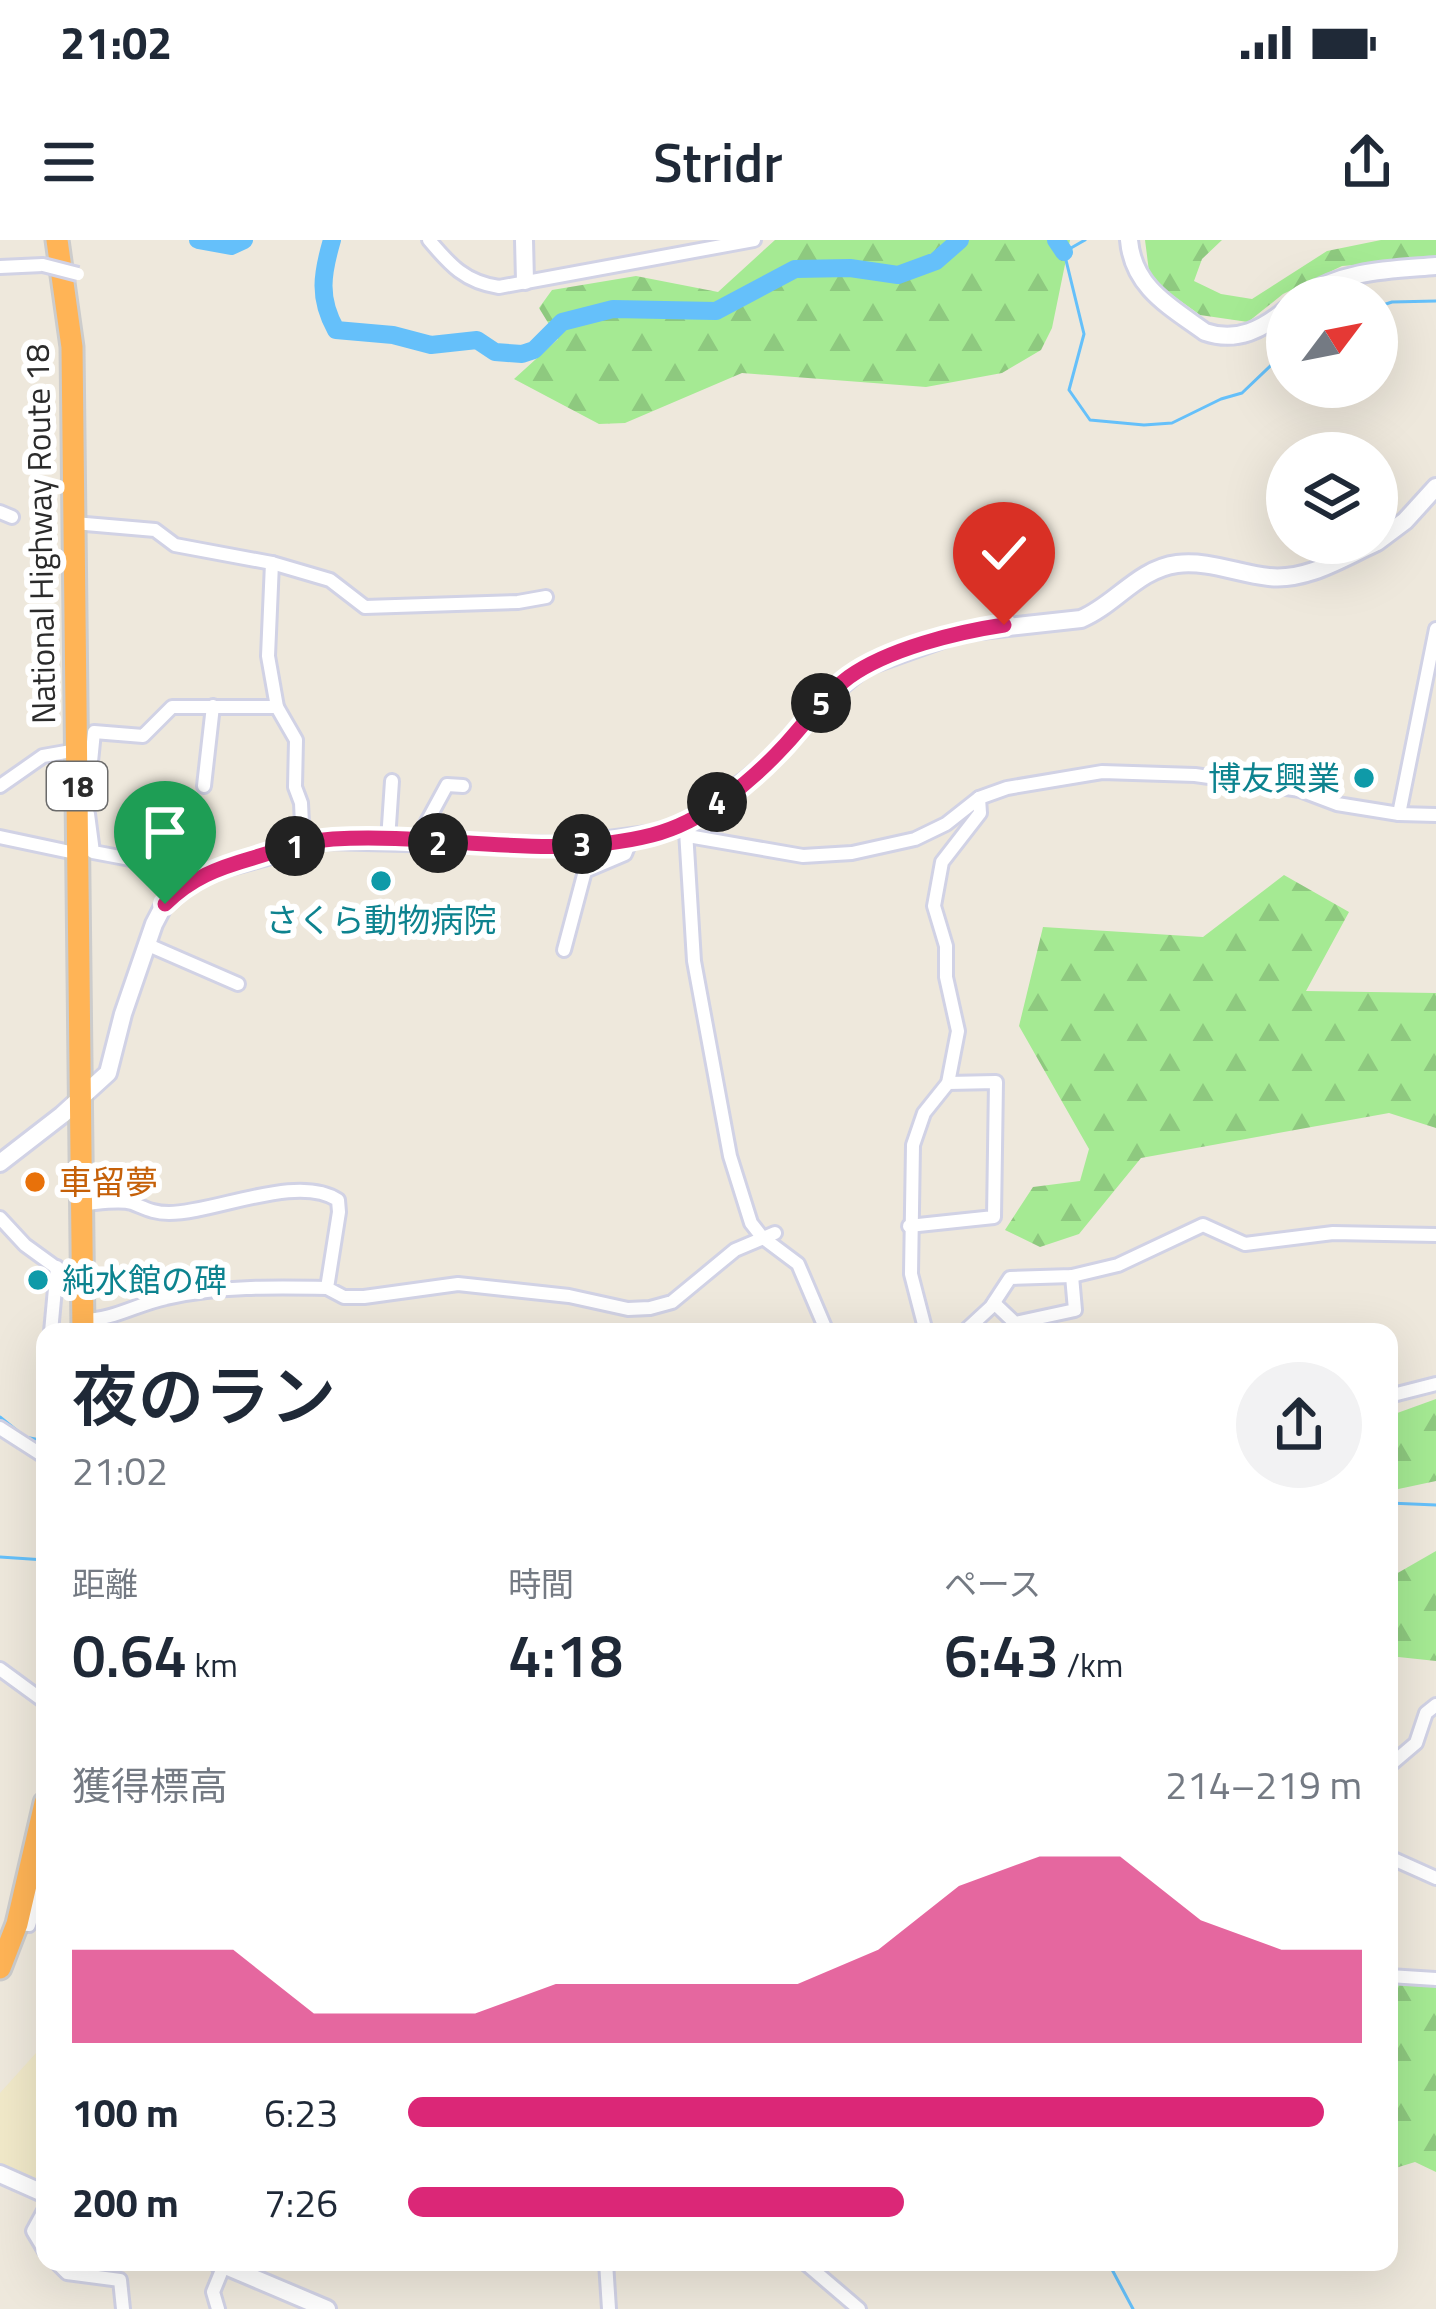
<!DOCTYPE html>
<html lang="ja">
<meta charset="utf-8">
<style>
:root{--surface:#fff;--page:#f2f2f3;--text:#1f2937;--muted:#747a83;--accent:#db2777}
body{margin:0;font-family:"Titillium Web","Noto Sans JP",sans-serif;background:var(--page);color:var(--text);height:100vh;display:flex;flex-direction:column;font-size:45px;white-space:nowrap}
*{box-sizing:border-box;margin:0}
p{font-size:39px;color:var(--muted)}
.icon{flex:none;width:66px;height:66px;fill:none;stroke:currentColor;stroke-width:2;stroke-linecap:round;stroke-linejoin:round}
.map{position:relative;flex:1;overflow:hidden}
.panel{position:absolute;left:36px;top:1083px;width:1362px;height:948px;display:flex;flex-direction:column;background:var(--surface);border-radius:24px;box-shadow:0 12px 48px #0002}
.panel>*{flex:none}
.needle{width:78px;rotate:58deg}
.buttons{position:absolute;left:1266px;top:36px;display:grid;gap:24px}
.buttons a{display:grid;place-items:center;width:132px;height:132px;border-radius:50%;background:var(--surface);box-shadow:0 12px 48px #0002;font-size:60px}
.pin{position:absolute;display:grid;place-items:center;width:102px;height:102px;color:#fff;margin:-123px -51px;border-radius:50% 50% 50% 0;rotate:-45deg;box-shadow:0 0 12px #0007}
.pin .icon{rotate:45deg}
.km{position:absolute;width:60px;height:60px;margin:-30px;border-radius:50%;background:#222;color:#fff;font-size:33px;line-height:60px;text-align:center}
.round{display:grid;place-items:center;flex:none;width:126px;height:126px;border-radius:63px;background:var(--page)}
.overview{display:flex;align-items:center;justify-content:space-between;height:204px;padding:0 36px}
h1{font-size:66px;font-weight:600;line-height:90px}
.figures{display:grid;grid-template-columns:repeat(3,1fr);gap:18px;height:204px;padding:12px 36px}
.figures div{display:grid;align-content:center}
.figures b{font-size:60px;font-weight:600}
.figures small{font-size:33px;font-weight:400}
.figures p{font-size:33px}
.chart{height:336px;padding:24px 36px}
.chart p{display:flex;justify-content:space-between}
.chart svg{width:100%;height:216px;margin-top:12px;fill:var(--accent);opacity:.7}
ul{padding:0 36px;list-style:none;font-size:39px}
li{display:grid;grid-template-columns:192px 144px 1fr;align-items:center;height:90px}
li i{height:30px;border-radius:15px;background:var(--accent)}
.status{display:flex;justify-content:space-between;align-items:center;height:84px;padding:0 60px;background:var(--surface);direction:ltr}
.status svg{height:33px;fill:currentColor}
header{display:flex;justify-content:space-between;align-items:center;height:156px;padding:0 36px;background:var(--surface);font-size:54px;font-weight:600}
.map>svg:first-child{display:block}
.education{fill:#f1e9c9}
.forest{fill:url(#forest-firs)}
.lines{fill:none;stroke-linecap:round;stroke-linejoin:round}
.stream{stroke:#65c0fa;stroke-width:3}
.river{stroke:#65c0fa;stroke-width:18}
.street-casing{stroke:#d1d2e5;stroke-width:18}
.secondary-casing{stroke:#d1d2e5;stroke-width:22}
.highway-casing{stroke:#ccc;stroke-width:27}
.street{stroke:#fff;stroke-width:12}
.secondary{stroke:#fff;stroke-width:16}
.highway{stroke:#ffb456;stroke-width:21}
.street-bridge-casing{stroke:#d1d2e5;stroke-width:18;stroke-linecap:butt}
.street-bridge{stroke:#fff;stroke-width:12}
.route-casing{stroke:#fff;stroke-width:24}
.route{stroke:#db2777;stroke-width:15}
.culture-dot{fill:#0f9aa8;stroke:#fff;stroke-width:4.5}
.food-dot{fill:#e8710a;stroke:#fff;stroke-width:4.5}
.labels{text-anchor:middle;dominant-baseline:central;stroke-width:12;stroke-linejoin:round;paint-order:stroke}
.shield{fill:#fff;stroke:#6b6b6b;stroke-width:3}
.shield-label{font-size:30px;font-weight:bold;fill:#2b2b2b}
.street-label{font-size:33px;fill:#2b2b2b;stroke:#fff}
.culture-label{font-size:33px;fill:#0d838f;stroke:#fff;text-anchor:end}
.food-label{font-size:33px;fill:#c56008;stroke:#fff;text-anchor:start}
</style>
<div class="status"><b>21:02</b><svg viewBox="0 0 49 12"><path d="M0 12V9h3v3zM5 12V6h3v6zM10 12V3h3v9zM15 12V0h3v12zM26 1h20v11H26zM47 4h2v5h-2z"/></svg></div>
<header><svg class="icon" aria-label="menu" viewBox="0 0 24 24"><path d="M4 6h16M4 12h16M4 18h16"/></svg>Stridr<svg class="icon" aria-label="share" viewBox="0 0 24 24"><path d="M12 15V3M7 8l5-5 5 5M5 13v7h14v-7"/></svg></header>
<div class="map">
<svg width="1436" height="2069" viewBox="0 0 1436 2069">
<defs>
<pattern id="forest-firs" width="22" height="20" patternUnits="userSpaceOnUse" patternTransform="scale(3)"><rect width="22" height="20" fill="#a5ea93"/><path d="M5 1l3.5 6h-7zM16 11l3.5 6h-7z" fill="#8ec97f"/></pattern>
</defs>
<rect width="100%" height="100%" fill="#eee8dc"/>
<path class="education" d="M45,1803V1948L0,1925V1853Z"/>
<g class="forest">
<path d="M775,0H1070L1052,88L1041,110L1002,133L926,147L742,133L625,183L599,184L514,139L558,99L539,68L552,50L636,36L718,52Z"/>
<path d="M1145,0H1222L1202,19L1194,41L1221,54L1252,59L1327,11L1381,0H1436V18L1342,26L1283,54L1248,82L1200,75L1150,39Z"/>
<path d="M1284,635L1349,672L1306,751L1436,753V888L1389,873L1141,918L1079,994L1040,1007L1005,990L1033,947L1080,941L1089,909L1019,786L1043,687L1203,697Z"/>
<path d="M1436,1159V1241L1389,1251V1176Z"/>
<path d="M1436,1311V1421L1389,1416V1338Z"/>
<path d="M1436,1730V1932L1415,1922L1389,1930V1743Z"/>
</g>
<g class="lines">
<g class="stream">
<path d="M1085,0L1064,12L1084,94L1069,150L1090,180L1144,185L1172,183L1221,159L1242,153L1287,110"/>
<path d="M1377,67L1392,62L1436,61"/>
<path d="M0,1177L25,1197L45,1201"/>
<path d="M1389,1263L1436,1265"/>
<path d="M0,1317L45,1320"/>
<path d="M1108,2022L1133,2069"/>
</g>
<g class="river">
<path d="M198,0L231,6L244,0"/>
<path d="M332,0C322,34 318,58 336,90L393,95L431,105L477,100L495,112L522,114L534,110L562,82L613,69L716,71L795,29L850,28L898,35L936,21L960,0"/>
<path d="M1056,0L1064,12"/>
</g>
<g class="street-casing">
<g id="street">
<path d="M429,0C450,25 465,42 499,47L754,0"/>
<path d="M0,27L43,25"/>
<path d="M0,272L12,277"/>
<path d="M74,283L155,290L175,305L272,323L330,340L365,367L518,362L546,357"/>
<path d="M272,323L268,416L277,467L296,500L295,547L301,563L303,605"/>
<path d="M79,534L91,522L94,492L143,496L172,467H277"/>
<path d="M0,546L43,516L77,510"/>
<path d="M204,546L213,466"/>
<path d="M79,563L88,574L93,612L205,633"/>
<path d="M1399,574L1436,389"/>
<path d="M686,591L694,721L730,916L751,983L762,997L798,1024L827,1092"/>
<path d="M688,596L803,616L852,613L915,599L946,584L979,558L1007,548L1102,532L1195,535L1300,550L1337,564L1399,574L1436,575"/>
<path d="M0,597L75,613"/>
<path d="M388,600L392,541"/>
<path d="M416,602L447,545L463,546"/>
<path d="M146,704L238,744"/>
<path d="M564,710L585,631L625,614L631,599"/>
<path d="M84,964C98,963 120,959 132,963C145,968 153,973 169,973C215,973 297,933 338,960L339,972L327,1048L344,1057H364L458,1044L569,1056L628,1069L650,1068L672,1062L735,1010L775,993"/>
<path d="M0,978L25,1005L65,1034"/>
<path d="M909,986L994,977L996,842L948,843"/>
<path d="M994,1063L1015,1083L1075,1070L1072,1036"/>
<path d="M83,1080C113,1080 137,1064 166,1058C217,1046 275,1047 327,1048"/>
<path d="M51,1092L57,1027"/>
<path d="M926,1092L911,1034L913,905L924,873L948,843L958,791L946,737V706L934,666L942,622L980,573L979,558"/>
<path d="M964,1092L991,1067L1010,1038L1072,1036L1118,1025L1203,985L1245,1004L1333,993L1436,995"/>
<path d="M1389,1156L1436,1144"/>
<path d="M0,1188L45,1217"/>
<path d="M0,1429L45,1462"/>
<path d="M1389,1526L1416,1503L1426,1473L1436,1465"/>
<path d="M1389,1617L1436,1638"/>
<path d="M17,1684L29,1685L45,1634"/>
<path d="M1389,1736L1436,1739"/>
<path d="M45,1969L33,1991L45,2011"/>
<path d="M56,2022L67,2033L120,2040L123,2069"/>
<path d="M606,2022L609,2069"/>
<path d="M804,2022L859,2069"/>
<path d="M218,2069L213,2052L224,2025"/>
</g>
</g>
<g class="secondary-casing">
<g id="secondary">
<path d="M524,0L525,41"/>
<path d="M1129,0C1133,47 1169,66 1205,92C1237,103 1263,89 1287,69"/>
<path d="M1303,57C1344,30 1388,30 1436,26"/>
<path d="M1377,302L1405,281L1436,247"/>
<path d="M0,923L62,875L108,833L123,774L154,684L165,663L205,633L326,600L561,606L656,594L683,585L744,542L769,522L824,460L864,427L962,392L1081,379C1115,365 1138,329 1177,324C1208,320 1239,334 1269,337C1307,341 1342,318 1375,303"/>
<path d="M0,1934L45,1954"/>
<path d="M216,2022L327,2069"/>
</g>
</g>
<g class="highway-casing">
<g id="highway">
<path d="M57,0L72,107L83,1092"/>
<path d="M0,1728L17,1684L45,1563"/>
</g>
</g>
<use href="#street" class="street"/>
<use href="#secondary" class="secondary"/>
<use href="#highway" class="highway"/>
<g class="street-bridge-casing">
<path id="street-bridge" d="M43,25L78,34"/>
</g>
<use href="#street-bridge" class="street-bridge"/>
</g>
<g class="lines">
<g class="route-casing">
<path id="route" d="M165,664C191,638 218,628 253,618C278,610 306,601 333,599C439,592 546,622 652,595C703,582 751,542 786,504C807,481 825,455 849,437C888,409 957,392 1004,385"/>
</g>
<use href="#route" class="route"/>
</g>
<g class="culture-dot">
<circle cx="1364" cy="538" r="12"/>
<circle cx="381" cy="641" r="12"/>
<circle cx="38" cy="1040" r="12"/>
</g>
<circle class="food-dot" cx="35" cy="942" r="12"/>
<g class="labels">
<rect class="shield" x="47" y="522" width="60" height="48" rx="9"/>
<g class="shield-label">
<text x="77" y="546">18</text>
</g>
<g class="street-label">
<text transform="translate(40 294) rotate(-91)">National Highway Route 18</text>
</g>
<g class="culture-label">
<text x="1340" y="538">博友興業</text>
<text x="381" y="680" text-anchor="middle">さくら動物病院</text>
<text x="62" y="1040" text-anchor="start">純水館の碑</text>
</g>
<g class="food-label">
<text x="59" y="942">車留夢</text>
</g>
</g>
</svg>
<div class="buttons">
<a><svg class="needle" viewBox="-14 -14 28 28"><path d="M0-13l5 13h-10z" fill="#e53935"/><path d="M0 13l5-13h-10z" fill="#747a83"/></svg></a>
<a><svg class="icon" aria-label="layers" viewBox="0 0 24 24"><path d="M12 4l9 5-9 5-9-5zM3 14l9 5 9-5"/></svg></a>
</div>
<div class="pin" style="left:165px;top:664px;background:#1e9e55"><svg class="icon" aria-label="arrive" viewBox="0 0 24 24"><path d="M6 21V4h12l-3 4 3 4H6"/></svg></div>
<div class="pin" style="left:1004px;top:385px;background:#d93025"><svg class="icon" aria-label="check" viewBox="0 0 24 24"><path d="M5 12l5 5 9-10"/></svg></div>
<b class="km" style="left:295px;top:606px">1</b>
<b class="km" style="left:438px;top:603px">2</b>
<b class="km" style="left:582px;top:604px">3</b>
<b class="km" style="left:717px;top:562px">4</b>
<b class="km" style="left:821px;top:463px">5</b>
<section class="panel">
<div class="overview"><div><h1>夜のラン</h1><p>21:02</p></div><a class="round"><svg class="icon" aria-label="share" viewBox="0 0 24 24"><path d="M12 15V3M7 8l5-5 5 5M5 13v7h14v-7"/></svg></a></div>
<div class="figures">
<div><p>距離</p><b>0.64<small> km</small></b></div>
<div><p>時間</p><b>4:18</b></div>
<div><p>ペース</p><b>6:43<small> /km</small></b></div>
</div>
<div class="chart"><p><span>獲得標高</span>214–219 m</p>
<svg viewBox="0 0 160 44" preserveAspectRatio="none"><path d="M0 44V25L10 25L20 25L30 38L40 38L50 38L60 32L70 32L80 32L90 32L100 25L110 12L120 6L130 6L140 19L150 25L160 25V44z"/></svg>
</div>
<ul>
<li><b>100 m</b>6:23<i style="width:96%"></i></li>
<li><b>200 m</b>7:26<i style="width:52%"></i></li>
</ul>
</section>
</div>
